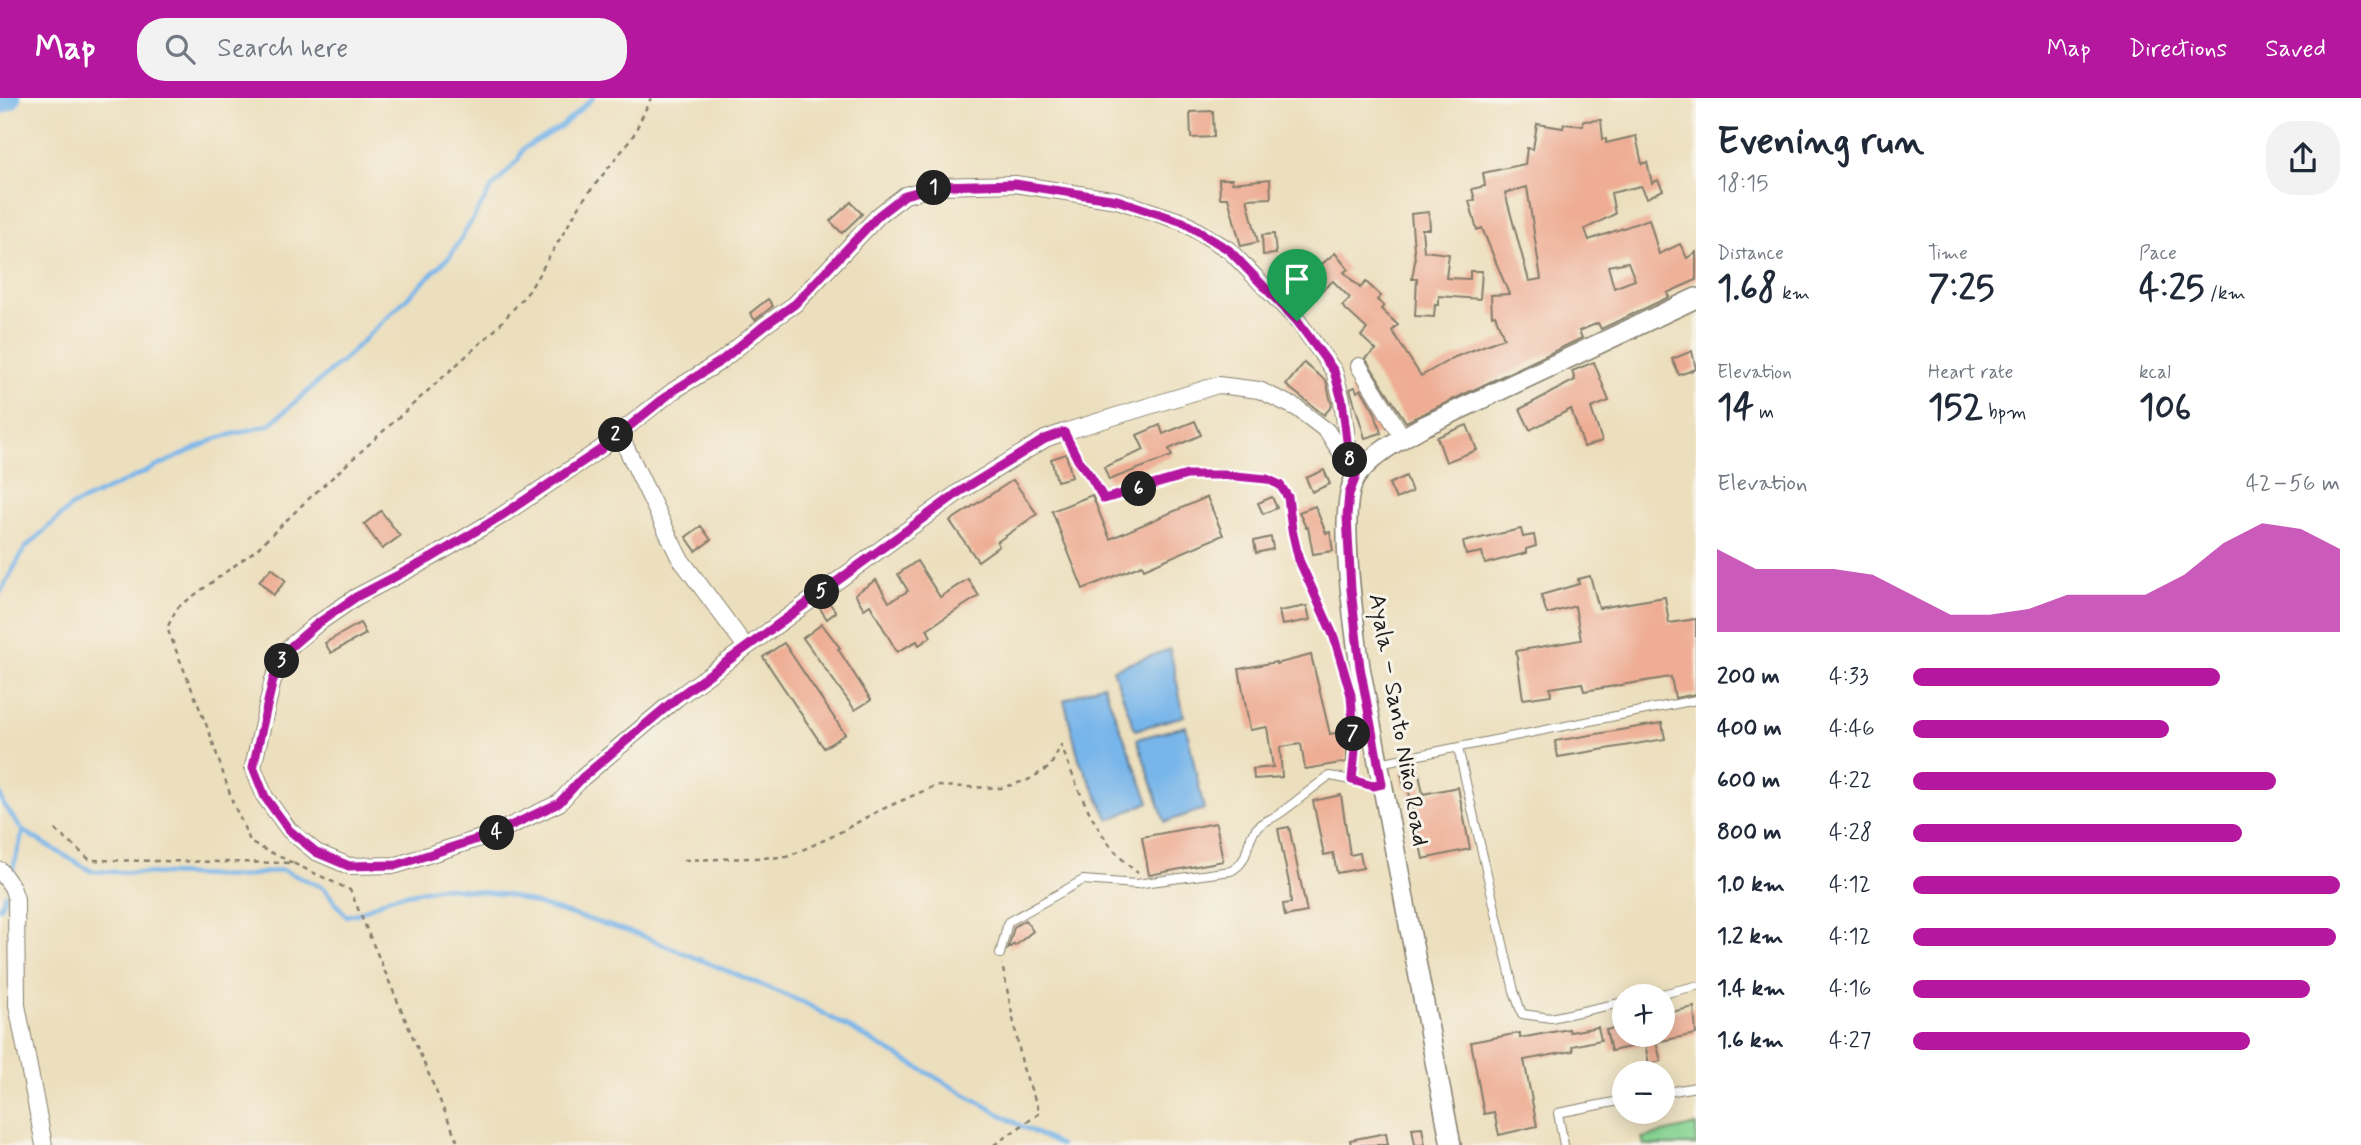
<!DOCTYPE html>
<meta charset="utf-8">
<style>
:root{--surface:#fff;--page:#f2f2f3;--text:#1f2937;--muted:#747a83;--accent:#b5179e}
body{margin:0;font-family:Mynerve,sans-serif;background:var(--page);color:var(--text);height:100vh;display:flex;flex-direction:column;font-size:26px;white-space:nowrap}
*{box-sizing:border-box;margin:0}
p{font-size:23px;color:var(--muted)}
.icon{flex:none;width:38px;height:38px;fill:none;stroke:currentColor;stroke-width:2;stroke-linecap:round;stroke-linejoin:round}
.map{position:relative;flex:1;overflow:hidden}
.details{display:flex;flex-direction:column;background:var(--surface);width:665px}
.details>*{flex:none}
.buttons{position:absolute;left:1612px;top:886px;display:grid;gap:14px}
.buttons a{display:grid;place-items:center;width:63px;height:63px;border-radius:50%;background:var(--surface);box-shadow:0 4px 18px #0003;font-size:35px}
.pin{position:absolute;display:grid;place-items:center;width:60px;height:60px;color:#fff;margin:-72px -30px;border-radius:50% 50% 50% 0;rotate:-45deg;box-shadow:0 0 7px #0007}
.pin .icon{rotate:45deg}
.km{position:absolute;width:35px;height:35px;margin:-18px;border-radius:50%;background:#222;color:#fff;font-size:19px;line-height:35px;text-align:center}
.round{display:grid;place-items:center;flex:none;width:74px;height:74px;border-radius:28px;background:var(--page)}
.overview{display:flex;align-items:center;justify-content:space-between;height:119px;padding:0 21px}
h1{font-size:38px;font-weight:700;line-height:52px}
.stats{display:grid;grid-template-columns:repeat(3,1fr);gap:10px;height:119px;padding:7px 21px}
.stats div{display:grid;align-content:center}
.stats b{font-size:35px;font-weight:700}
.stats small{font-size:19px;font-weight:400}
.stats p{font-size:19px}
.chart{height:196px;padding:14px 21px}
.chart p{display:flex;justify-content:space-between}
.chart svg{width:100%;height:126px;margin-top:7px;fill:var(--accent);opacity:.7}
ul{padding:0 21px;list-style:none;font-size:23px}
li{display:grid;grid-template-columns:112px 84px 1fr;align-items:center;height:52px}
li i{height:18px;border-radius:9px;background:var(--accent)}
header{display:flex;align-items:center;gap:42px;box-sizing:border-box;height:98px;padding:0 35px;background:var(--accent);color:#fff}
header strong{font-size:33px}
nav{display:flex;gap:38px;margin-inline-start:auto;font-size:24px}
.search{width:490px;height:63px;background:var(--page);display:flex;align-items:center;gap:18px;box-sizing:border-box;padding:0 24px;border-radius:28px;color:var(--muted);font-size:26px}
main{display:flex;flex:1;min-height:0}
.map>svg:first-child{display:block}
.green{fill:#86d493;stroke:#517858;stroke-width:2}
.water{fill:#77b5ea;stroke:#4a6883;stroke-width:2}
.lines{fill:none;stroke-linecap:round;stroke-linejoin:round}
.stream{stroke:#77b5ea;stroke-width:4.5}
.river{stroke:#77b5ea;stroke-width:24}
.building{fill:#eead94;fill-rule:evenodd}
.service-casing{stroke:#847e6c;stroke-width:10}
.minor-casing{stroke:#847e6c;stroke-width:18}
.tertiary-casing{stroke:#847e6c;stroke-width:22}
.path{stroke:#847e6c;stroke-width:2.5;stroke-dasharray:5 5;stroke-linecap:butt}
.service{stroke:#fff;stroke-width:8}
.minor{stroke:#fff;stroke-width:16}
.tertiary{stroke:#fff;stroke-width:19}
.route-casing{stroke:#fff;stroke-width:14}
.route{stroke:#b5179e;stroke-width:9}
.labels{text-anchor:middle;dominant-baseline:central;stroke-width:6;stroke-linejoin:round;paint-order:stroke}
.street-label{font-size:24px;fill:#1c1c1c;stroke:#f7f3e8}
</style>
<header>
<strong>Map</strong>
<div class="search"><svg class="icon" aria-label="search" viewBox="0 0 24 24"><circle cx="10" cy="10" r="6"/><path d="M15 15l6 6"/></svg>Search here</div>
<nav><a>Map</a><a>Directions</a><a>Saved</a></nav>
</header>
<main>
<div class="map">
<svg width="1696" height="1047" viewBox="0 0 1696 1047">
<rect width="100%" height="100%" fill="#f7f3e8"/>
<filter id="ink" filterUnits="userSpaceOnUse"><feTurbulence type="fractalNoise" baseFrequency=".0143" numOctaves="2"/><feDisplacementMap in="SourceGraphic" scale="14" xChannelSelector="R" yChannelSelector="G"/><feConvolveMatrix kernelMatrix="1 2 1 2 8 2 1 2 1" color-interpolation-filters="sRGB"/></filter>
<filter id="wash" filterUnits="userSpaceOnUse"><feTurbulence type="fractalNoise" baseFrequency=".00686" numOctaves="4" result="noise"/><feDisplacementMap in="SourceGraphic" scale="28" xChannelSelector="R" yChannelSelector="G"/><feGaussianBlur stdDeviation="1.57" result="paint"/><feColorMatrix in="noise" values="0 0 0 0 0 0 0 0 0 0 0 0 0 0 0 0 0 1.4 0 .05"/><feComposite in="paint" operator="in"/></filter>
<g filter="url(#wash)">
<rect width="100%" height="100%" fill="#ecdfbd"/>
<path class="green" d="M1696,1027V1047H1644L1642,1040Z"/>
<g class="water">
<path d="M1170,551L1184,618L1135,632L1113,571Z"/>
<path d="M1103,586L1149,704L1109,722L1079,661L1064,602Z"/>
<path d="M1186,628L1204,711L1165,724L1137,641Z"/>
</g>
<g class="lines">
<g class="stream">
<path d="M0,495L25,450L72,408L218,340L269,327L342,263L451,157L491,91L518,62L523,51L561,29L593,0"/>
<path d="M0,696L3,706L23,733L11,778"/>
<path d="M23,733L91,773L239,779L282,772L324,790L346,818L359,815L391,799L441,789L507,797L640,837L805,905L1021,1028L1060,1047"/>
<path d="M0,810L6,796"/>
</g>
<path class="river" d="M0,4L9,0"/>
</g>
<g id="blocks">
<g class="building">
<path d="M1213,13L1214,39L1191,40L1190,14Z"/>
<path d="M1601,22L1603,41H1606V45L1636,38L1642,66L1647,64L1652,85L1658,82L1663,92L1647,100L1641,88L1611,95L1615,116L1585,131L1589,142L1649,121L1659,156L1680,146L1687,160L1696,154V182L1667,195L1669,199L1601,231L1598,225L1579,233L1582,240L1406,324L1365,260L1376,252L1361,238L1367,231L1342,208L1350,200L1333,183L1321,193L1309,177L1335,155L1348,171L1344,174L1360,190L1366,184L1381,198L1377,202L1384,208L1381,211L1398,227L1392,233L1421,278L1455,259L1504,240L1495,217L1492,218L1491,197L1509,196L1482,130L1477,132L1469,103L1475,102L1472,91L1485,88L1483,75L1525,66L1527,50L1533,51L1537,26L1563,30L1564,26L1583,28V23ZM1527,89L1541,181L1529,183L1505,95ZM1628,164L1635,182L1614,190L1608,168Z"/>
<path d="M1219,81H1232V85L1270,81L1271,100L1247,101L1258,144L1241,148L1228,100H1220Z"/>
<path d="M851,104L862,116L842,135L830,123Z"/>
<path d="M1429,114L1430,131H1422L1424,153L1449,156L1446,180L1470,181V173H1482L1480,201L1439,198V207H1435L1434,219L1415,218L1417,181H1412L1415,163L1411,116Z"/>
<path d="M1274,136L1276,156L1263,157L1262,137Z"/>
<path d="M768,201L773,208L755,222L750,215Z"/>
<path d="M1692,253L1696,271L1679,277L1672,261Z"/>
<path d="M1594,264L1609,303L1591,310L1602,343L1584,349L1571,311L1530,332L1520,311L1575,282L1572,273Z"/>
<path d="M1304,265L1326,283L1332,308L1324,317L1286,287Z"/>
<path d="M1355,289L1357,294L1361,291L1375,315L1381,335L1365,340L1350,291Z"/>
<path d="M1195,323L1201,337L1169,351L1172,358L1109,382L1104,369L1144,352L1137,337L1160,327L1163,336Z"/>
<path d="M1467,327L1477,352L1446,364L1437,339Z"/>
<path d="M1066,356L1072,379L1057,383L1051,361Z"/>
<path d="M1324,372L1330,386L1312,394L1306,380Z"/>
<path d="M1406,378L1412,394L1396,401L1389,386Z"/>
<path d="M1013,382L1037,416L997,444L999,448L978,463L950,423Z"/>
<path d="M1092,397L1110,441L1207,399L1223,437L1144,471L1142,467L1083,491L1052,413Z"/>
<path d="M1272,399L1277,410L1263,416L1258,405Z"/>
<path d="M1315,408L1326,435L1330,434L1333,453L1313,456L1308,429L1306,430L1299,414Z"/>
<path d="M381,413L400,438L382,451L364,426Z"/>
<path d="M701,428L711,442L696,453L686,439Z"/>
<path d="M1521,431L1523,439L1534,437L1536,448L1526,451V455L1485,466L1482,454L1466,457L1463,444Z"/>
<path d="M1271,439L1273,451L1256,455L1254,443Z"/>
<path d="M917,463L940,499L968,481L979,498L927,531L931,539L919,547L917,543L897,554L870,507L864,511L855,496L876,482L889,504L908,493L898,476Z"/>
<path d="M272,470L286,483L273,497L259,483Z"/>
<path d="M1590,478L1599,510L1665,499L1669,525L1696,521V596L1675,600L1671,579L1584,593L1582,585L1550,590L1551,597L1523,601L1516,553L1581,542L1575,508L1547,516L1541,497L1579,486L1578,481Z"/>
<path d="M828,503L836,514L827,521L819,509Z"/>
<path d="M1307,508L1310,522L1282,527L1279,513Z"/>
<path d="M360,525L366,536L331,555L325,545Z"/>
<path d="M822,526L840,550L838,551L871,602L855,612L803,540Z"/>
<path d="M784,545L845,636L824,650L763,559Z"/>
<path d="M1311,557L1330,636L1347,633V664L1305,671L1301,646L1280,649L1282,679L1254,681L1253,671L1273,669L1267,629L1250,632L1239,571L1276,564V566Z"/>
<path d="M1662,625L1665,641L1558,659L1555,643Z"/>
<path d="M1418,671L1423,696L1458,689L1470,751L1423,761L1408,689L1404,690L1401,674Z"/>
<path d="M1341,697L1350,757L1360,755L1363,770L1337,775L1333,755L1324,757L1313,703Z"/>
<path d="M1216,725L1223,763L1149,777L1142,739Z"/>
<path d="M1289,729L1307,814L1285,818L1283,806L1291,805L1290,790L1278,731Z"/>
<path d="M1025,822L1033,833L1015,848L1014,846L1008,851L1014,829Z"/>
<path d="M1694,909L1696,936L1656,944L1661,963L1649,966L1645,946L1611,953L1606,932L1624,928V936H1662V916Z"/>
<path d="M1598,929L1601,942L1572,948L1573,953L1524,962L1537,1028L1499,1037L1494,1014L1484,1016L1471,944L1520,935V940L1569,931L1570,934Z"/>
<path d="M1422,1029L1425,1047H1415L1412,1030Z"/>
<path d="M1386,1035L1388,1047H1351L1350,1042Z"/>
</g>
</g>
</g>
<g filter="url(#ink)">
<use href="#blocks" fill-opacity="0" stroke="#847e6c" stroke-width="2"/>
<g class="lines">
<g class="service-casing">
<g id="service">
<path d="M1064,334L1078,362L1091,379L1104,401L1187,377H1225L1267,381L1280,387L1288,399L1292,432L1299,462L1334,539L1351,597L1355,652L1352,682"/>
<path d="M1458,650L1514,893L1522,916L1551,920L1624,904"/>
<path d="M1379,665L1696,602"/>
<path d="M1000,856L1008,824L1083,782L1136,786L1231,773C1252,761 1243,747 1256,731C1261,724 1272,721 1279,716C1296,704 1312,690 1329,678C1346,679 1364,689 1382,686"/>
<path d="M1653,898L1696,888"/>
<path d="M1662,995L1696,989"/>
<path d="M1564,1047L1558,1015L1624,1002"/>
</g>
</g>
<g class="minor-casing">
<g id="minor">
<path d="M1359,268L1403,340"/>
<path d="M619,335L599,352L501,418L431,460L356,499L317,526L287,551L273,582L253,669L265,699L289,732L316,754L349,768L397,767L493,736L559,705L582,680L677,600L959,394L1045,341L1064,334L1218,287L1259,292L1297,310L1327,333L1356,378"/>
<path d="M746,549L679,459L619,335L673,293L721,263L765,227L795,206L879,117L905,97L939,88L1015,86L1117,102L1183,124L1229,152L1298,223L1334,273L1342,302L1350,364"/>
<path d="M0,772L12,789L16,801L17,907L44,1047"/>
</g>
</g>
<g class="tertiary-casing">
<path id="tertiary" d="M1451,1047L1360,569C1355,531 1335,405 1357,377C1374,355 1399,342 1422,329L1696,200"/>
</g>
<g class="path">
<path d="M55,732L90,762L293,765L350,792L459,1047"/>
<path d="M684,762L787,759L833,738L878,713L935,688L1001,690L1028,682L1050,669L1061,647C1079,694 1097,744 1138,775"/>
<path d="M293,765L251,745L233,705L210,636L167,530L177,510L257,451L303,406L496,231L529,193L583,102L632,40L651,0"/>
<path d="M994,1047L1040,1015L1023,970L1002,866"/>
</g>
<use href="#service" class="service"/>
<use href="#minor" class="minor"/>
<use href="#tertiary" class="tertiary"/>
</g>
</g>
<g class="lines" filter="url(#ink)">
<g class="route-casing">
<path id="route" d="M1015,86L1117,102L1183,124L1229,152L1297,223L1334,273L1342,302L1350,367L1356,378L1349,396L1347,418L1351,492L1360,569L1382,686L1373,688L1352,682L1355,652L1351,597L1334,539L1299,462L1292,432L1288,399L1280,387L1267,381L1225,377H1187L1104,401L1091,379L1078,362L1064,334L1045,341L959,394L677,600L582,680L559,705L493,736L397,767L349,768L316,754L289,732L265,699L253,669L273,582L288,551L317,526L356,499L431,460L501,418L600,352L673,293L721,263L765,227L795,206L879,117L905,97L939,88Z"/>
</g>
<use href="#route" class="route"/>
</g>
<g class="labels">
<g class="street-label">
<text transform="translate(1398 622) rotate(80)">Ayala – Santo Niño Road</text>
</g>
</g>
</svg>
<div class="buttons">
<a>+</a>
<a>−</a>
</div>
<div class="pin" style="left:1297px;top:223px;background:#1e9e55"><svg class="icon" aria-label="arrive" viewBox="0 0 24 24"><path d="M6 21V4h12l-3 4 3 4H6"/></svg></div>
<b class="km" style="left:934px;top:90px">1</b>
<b class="km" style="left:616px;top:337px">2</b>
<b class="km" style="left:282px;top:563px">3</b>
<b class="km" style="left:497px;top:735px">4</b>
<b class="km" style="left:822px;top:494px">5</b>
<b class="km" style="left:1139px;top:391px">6</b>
<b class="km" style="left:1353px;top:636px">7</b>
<b class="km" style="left:1350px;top:362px">8</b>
</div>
<section class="details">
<div class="overview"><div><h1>Evening run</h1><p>18:15</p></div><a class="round"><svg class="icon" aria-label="share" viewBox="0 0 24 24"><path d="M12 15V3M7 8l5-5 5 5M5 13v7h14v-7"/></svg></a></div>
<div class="stats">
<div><p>Distance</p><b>1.68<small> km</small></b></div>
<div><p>Time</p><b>7:25</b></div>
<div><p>Pace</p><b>4:25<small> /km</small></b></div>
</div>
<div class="stats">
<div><p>Elevation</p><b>14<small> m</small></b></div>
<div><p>Heart rate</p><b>152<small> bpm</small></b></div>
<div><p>kcal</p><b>106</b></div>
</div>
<div class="chart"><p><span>Elevation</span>42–56 m</p>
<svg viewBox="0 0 160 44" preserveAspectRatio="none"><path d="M0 44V15L10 22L20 22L30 22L40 24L50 31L60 38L70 38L80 36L90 31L100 31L110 31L120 24L130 13L140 6L150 8L160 15V44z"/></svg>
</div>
<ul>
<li><b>200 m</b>4:33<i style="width:72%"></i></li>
<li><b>400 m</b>4:46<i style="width:60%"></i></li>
<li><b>600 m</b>4:22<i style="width:85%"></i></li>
<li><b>800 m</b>4:28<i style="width:77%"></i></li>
<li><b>1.0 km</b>4:12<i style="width:100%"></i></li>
<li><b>1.2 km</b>4:12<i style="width:99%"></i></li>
<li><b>1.4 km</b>4:16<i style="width:93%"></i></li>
<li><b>1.6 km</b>4:27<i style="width:79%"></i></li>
</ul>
</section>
</main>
